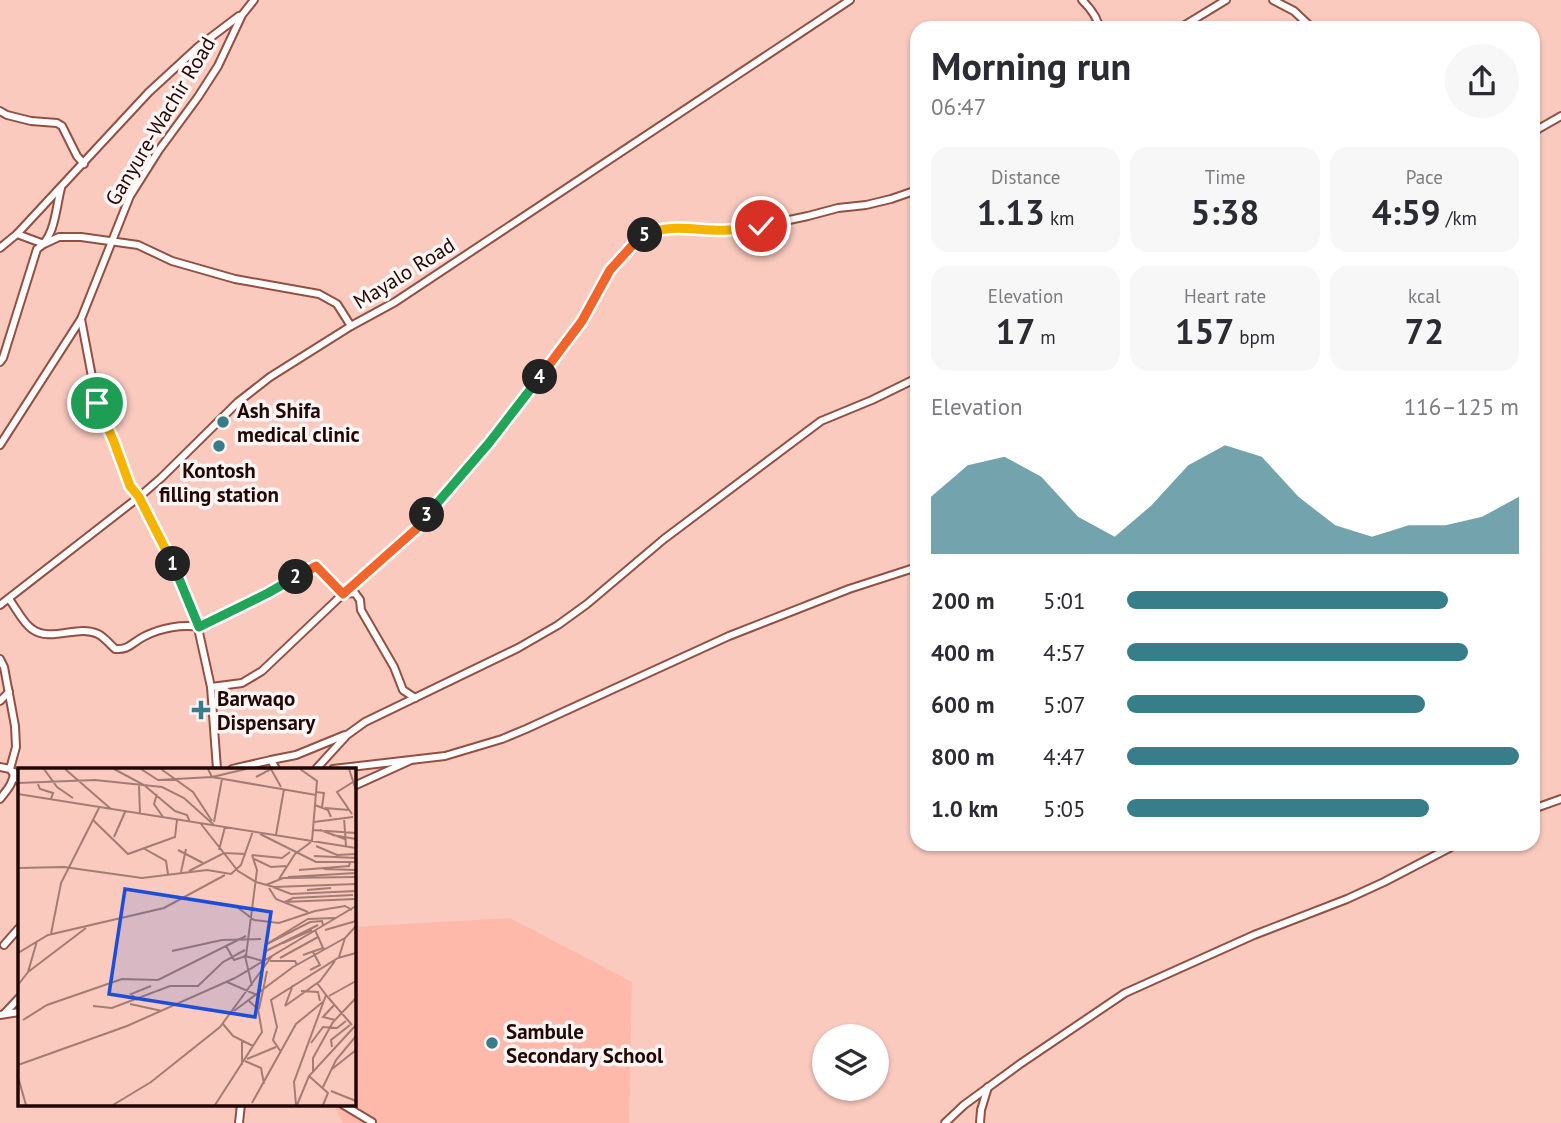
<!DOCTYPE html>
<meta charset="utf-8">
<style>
:root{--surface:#fff;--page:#f7f7f7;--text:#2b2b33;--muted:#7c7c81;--accent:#387d8a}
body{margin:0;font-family:"PT Sans",sans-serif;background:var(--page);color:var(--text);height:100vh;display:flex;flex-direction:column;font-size:26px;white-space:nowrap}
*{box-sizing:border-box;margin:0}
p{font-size:23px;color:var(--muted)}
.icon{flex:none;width:38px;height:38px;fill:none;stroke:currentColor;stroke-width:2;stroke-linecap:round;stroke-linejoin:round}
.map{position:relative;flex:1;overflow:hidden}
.sheet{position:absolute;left:910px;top:21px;width:630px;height:830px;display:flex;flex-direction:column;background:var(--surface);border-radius:21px;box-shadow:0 2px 5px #0004}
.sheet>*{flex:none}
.buttons{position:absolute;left:812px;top:1024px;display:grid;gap:14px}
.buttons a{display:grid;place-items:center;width:77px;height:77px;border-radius:50%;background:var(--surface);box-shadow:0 2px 5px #0004;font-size:35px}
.pin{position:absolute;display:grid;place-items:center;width:60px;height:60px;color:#fff;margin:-30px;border:4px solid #fff;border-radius:50%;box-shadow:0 2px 7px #0007}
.km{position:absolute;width:35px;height:35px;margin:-18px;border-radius:50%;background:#222;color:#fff;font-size:19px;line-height:35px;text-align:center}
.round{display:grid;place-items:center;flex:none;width:74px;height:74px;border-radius:37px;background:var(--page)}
.head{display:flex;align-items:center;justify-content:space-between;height:119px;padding:0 21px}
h1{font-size:38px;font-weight:600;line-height:52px}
.metrics{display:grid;grid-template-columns:repeat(3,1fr);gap:10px;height:119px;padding:7px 21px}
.metrics div{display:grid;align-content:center;border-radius:18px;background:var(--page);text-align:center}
.metrics b{font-size:35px;font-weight:600}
.metrics small{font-size:19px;font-weight:400}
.metrics p{font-size:19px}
.chart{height:196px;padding:14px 21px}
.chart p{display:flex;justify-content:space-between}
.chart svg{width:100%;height:126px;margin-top:7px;fill:var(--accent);opacity:.7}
ul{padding:0 21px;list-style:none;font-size:23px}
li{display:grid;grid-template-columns:112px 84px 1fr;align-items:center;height:52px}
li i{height:18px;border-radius:9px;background:var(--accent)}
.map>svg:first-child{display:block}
.built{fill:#feb9aa}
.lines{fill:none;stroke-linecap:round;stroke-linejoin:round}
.minor-casing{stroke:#934f42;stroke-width:10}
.minor{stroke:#fff;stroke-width:6}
.split-1-casing{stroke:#fff;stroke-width:14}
.split-2-casing{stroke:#fff;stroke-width:14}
.split-3-casing{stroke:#fff;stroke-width:14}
.split-4-casing{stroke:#fff;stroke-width:14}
.split-5-casing{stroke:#fff;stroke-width:14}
.split-6-casing{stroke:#fff;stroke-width:14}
.split-1{stroke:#f5b400;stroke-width:9}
.split-2{stroke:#22a559;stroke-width:9}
.split-3{stroke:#f0652b;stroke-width:9}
.split-4{stroke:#22a559;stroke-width:9}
.split-5{stroke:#f0652b;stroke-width:9}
.split-6{stroke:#f5b400;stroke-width:9}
.poi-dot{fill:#387d8a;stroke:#fef5f4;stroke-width:2.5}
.labels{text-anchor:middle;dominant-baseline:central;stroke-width:7;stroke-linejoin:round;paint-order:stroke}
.street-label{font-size:21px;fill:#220804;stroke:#fef5f4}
.poi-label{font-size:21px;font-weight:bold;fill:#220804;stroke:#fef5f4;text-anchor:start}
.inset-road{fill:none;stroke:#a47c74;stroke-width:2}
.view{fill:#1d4ed8;fill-opacity:0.15;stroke:#1d4ed8;stroke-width:3.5}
.inset-edge{fill:none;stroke:#220804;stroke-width:3.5}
</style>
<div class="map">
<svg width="1561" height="1123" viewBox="0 0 1561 1123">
<rect width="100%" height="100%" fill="#facabf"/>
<path class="built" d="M510,918L632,982L629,1123H342L334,1104H354V927Z"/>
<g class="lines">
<g class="minor-casing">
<g id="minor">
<path d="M1082,0C1089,7 1098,18 1099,28"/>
<path d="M1273,0L1294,11L1312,28"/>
<path d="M1180,28L1226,0"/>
<path d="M0,111L7,115L31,121L57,123L62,126L77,156L84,164"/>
<path d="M1533,132L1561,116"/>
<path d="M17,234L44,244L59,237H81L138,245L172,261L235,279L319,294L337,304L351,326"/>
<path d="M0,248L17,234L149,92L198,47L239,16"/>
<path d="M0,362L3,358L37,249C55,239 56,207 61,188"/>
<path d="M0,445L81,319L130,196L159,150L198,97L218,66L242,15L254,0"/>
<path d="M9,599C16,608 23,623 32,629C51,643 78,624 98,634C104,637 110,644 115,649C130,650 132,642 145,636C161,628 182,624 199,627L166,549L139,497L130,486L114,442L97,403L81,319"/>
<path d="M0,605L139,497L161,478L238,402L270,377L351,326L395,302L850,0"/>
<path d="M0,659L4,667L15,726L16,747L10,769"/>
<path d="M211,687L242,683L262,671L343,594L423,523L429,511L489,443L544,372L582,321L610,270L640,237L655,230L668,228L729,230L761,226L808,216L838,208L866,205L891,199L917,190"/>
<path d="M0,701L9,692"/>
<path d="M271,760L296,755L345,735"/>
<path d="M0,767L10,769L19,781"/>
<path d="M217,769L211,687L198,628L268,593L316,566L343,594L355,593L360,600L361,610L394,667L403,690L415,698"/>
<path d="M232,769L271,760L276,769"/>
<path d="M316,769L347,735L365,722L518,648L558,625L587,604L664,539L821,421L872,400L917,378"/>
<path d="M333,769L445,756L502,739L526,729L729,636L849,589L917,567"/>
<path d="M354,786L409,761"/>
<path d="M0,799C6,791 14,783 14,772"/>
<path d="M1533,809L1561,799"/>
<path d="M4,945L19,928"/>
<path d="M4,1014L19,998"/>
<path d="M0,1015L19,1012"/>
<path d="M342,1104L372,1122"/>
<path d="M239,1123L241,1104"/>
<path d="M945,1123L964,1105L1020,1064L1125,993L1254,935L1347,899L1384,882L1457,844"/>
<path d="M980,1123L981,1110L988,1087"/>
</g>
</g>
<use href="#minor" class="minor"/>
</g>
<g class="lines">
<g class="split-1-casing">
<path id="split-1" d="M97,403L114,442L130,486L139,497L173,564"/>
</g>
<g class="split-2-casing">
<path id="split-2" d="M173,564L199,627L268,593L296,577"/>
</g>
<g class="split-3-casing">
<path id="split-3" d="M296,577L316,566L343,594L423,523L427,515"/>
</g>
<g class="split-4-casing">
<path id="split-4" d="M427,515L489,443L540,377"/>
</g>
<g class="split-5-casing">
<path id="split-5" d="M540,377L582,321L610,270L640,237L645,235"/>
</g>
<g class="split-6-casing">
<path id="split-6" d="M645,235C670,222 701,232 728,230C739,230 750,227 761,226"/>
</g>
<use href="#split-1" class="split-1"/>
<use href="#split-2" class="split-2"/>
<use href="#split-3" class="split-3"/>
<use href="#split-4" class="split-4"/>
<use href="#split-5" class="split-5"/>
<use href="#split-6" class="split-6"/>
</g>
<g class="poi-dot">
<circle cx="223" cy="422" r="7"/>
<circle cx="219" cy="446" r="7"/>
<path d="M197.5 699.5h7v7h7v7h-7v7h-7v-7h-7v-7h7z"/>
<circle cx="492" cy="1043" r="7"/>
</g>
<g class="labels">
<g class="street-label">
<text transform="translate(160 121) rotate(-59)">Ganyure-Wachir Road</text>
<text transform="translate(404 273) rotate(-32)">Mayalo Road</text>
</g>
<g class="poi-label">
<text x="237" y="410">Ash Shifa<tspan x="237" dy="24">medical clinic</tspan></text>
<text x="219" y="470" text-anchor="middle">Kontosh<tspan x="219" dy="24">filling station</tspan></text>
<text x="217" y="698">Barwaqo<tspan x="217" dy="24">Dispensary</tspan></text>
<text x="506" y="1031">Sambule<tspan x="506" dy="24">Secondary School</tspan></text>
</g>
</g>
<g transform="translate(18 768)">
<rect width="338" height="338" fill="#facabf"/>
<path class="inset-road" d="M26,1L39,19L55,30M47,1L93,41M96,1L126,17L157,43L169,47L172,54M123,1L140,12L194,9L298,27M143,1L175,24L194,53M190,1L194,9L228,1M282,1L299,13L294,73M331,1L338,22M238,9L253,1L263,19M0,15L77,12L144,19L166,30L196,57M20,16L22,21L35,25L33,31M121,18L122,46M298,24L306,25L304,39M0,26L338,80M139,26L136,36L145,49M297,37L310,42L313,49M307,40L331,42M334,46L319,24L335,14M326,50L328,78M75,52L110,86L157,69L159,52M196,54L204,11M296,54L335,49M183,56L220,103L238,114L256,119L338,116M295,62L338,65M302,62L327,71M242,66L298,94H338M258,67L266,21M314,67L338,71M96,69L107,44M298,78L319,87L338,86M125,80L148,93L150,106M160,82L185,95M201,82L207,59M234,87L264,90L272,84M296,88L338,90M236,91L253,99L268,98M0,100L46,99L124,110L189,102L213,106L223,97L235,63M306,101L338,102M281,102L331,98L332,94M171,103L206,85L228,86M163,104L168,81M270,109L338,105M261,111L277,86L293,74M248,117L265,110L338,109M255,119L273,126L338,123M251,120L258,131L290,144M289,122L313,120M265,134L338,131M267,134L275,130L335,127M219,139L236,152L261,155L297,143L327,138L334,142M297,162L306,182M307,162L338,153M33,166L43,115L81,40M265,175L294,162M247,177L290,151L317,150M247,177L292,154L304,153L305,157M208,178L216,192L228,188L239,102L234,87M154,183L204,172L243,171M246,184L300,157M0,185L30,167L146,140L207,107M285,187L305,180M321,189L327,170L338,158M262,190L300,169M252,193H277L279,197M292,202L302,197L295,184M10,204L68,160M209,214L239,227M0,217L10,204L19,173M234,218L227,188L245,193M283,223L300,224L302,233M308,227L334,257M311,228L338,213M119,232L113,226L133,218M112,236L144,243M316,237L305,249L317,252M75,238L94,240L152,218H180L205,194L227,182M267,238L302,213L317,193M267,238L275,217M241,241L249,203M216,243L275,199L327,170M5,252L29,237L104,211L140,212L228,168M315,254L338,230M205,256L215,268L235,278M224,273V297M293,275L305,259L319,260L328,253M314,279L313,272L332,257M263,284L255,272L259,259L253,232L320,190L338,185M229,291L258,279M227,293L243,300L246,316M0,297L109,258L217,210L338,138M314,301L338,282M295,304V290L315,254M291,308L310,325L305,337M0,309L8,337M305,319L318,292L338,268M313,323L338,333M234,335L278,256L306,233M95,337L133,314L202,259L254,188M197,337L244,264L240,241L231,233M278,337L276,314L308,227L299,215M279,337L291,308L338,257"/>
<path class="view" d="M107,121L253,144L237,249L91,226Z"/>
<rect width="338" height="338" class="inset-edge"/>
</g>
</svg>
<div class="buttons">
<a><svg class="icon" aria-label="layers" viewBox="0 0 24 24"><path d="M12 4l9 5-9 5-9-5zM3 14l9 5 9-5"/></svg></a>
</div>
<div class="pin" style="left:97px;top:403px;background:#1e9e55"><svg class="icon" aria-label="arrive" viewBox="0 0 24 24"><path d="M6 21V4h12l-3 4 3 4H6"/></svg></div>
<div class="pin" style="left:761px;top:226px;background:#d93025"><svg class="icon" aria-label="check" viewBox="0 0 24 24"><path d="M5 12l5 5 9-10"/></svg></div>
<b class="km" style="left:173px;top:564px">1</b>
<b class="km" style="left:296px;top:577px">2</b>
<b class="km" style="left:427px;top:515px">3</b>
<b class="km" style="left:540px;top:377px">4</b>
<b class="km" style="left:645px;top:235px">5</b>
<section class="sheet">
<div class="head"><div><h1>Morning run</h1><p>06:47</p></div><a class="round"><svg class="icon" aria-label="share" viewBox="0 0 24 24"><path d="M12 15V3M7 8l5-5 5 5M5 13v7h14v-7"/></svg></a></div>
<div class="metrics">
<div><p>Distance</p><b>1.13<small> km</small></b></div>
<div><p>Time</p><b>5:38</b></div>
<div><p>Pace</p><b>4:59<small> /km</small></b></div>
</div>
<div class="metrics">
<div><p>Elevation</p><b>17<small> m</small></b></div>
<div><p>Heart rate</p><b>157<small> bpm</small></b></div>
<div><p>kcal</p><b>72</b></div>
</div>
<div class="chart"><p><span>Elevation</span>116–125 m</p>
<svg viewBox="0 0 160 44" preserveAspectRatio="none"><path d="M0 44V24L10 13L20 10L30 17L40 31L50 38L60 27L70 13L80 6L90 10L100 24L110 34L120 38L130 34L140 34L150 31L160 24V44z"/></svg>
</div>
<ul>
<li><b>200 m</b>5:01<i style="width:82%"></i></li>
<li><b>400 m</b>4:57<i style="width:87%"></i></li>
<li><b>600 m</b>5:07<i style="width:76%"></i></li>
<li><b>800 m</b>4:47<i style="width:100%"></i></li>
<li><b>1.0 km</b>5:05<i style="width:77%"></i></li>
</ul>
</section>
</div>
